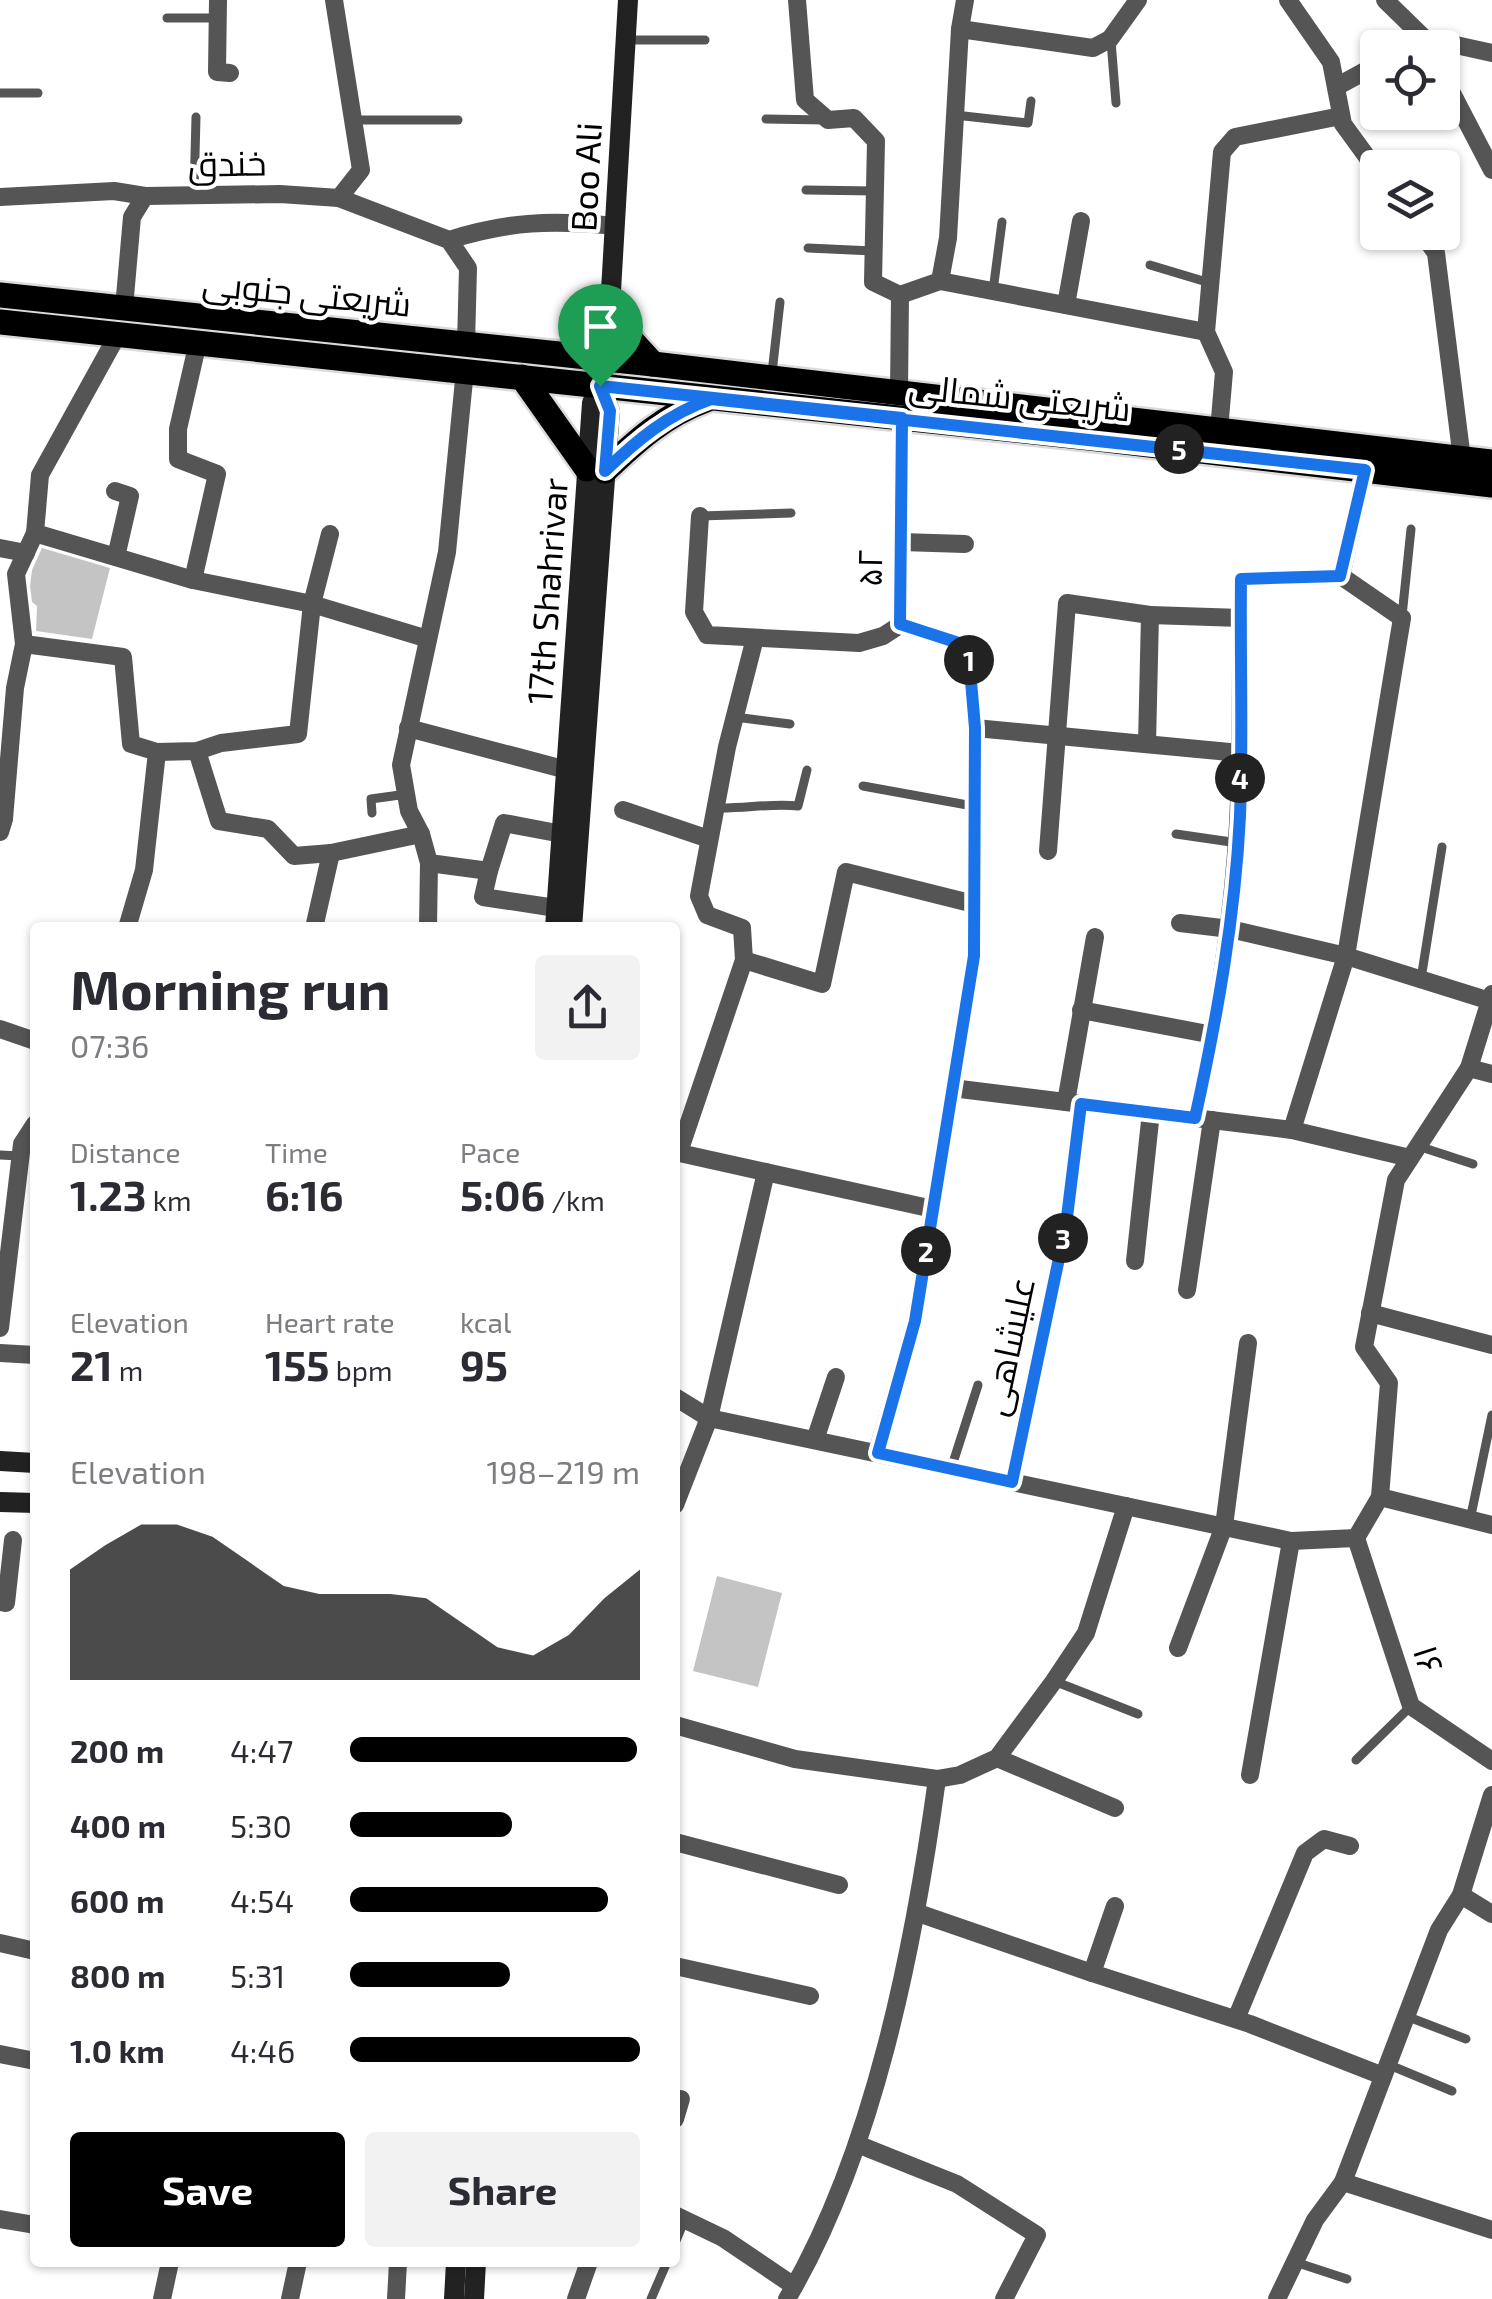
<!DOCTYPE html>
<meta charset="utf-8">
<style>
:root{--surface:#fff;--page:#f2f2f3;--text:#2b2b33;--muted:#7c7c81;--accent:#000}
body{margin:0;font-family:"Exo 2",Cairo,sans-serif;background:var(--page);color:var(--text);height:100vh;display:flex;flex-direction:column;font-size:38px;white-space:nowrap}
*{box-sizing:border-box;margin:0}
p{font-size:32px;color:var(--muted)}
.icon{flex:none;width:55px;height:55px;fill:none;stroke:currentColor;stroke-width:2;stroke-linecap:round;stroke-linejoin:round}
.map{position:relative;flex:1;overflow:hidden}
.details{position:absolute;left:30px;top:922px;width:650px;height:1345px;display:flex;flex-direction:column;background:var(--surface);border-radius:10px;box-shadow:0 2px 8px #0004}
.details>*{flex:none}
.tools{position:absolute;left:1360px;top:30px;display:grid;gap:20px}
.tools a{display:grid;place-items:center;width:100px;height:100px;border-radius:10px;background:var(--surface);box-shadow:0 2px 8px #0004;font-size:50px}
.pin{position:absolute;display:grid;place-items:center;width:85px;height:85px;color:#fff;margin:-102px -42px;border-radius:50% 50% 50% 0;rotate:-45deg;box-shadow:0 0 10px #0007}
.pin .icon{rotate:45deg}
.km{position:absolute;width:50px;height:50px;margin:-25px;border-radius:50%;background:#222;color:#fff;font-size:28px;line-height:50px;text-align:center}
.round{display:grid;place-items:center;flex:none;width:105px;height:105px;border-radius:10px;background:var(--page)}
.headline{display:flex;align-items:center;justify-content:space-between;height:170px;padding:0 40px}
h1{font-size:55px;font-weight:700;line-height:75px}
.stats{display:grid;grid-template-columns:repeat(3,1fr);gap:15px;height:170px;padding:10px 40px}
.stats div{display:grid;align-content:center}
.stats b{font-size:42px;font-weight:700}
.stats small{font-size:28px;font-weight:400}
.stats p{font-size:28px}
.chart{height:280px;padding:20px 40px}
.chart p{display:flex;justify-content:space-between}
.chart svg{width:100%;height:180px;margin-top:10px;fill:var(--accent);opacity:.7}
.button{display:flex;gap:20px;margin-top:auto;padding:20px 40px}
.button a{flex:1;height:115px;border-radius:10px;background:var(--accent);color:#fff;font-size:40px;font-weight:700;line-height:115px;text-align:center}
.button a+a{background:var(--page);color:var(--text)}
ul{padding:0 40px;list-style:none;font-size:32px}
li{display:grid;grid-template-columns:160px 120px 1fr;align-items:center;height:75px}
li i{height:25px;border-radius:12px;background:var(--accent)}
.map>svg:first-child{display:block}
.building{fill:#c4c4c4}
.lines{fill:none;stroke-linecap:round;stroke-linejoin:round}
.primary-casing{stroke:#dbdbdb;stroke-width:30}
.lane{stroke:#555;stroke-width:9}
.street{stroke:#555;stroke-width:18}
.secondary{stroke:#222;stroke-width:20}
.primary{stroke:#000;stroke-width:25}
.route-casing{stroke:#fff;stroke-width:20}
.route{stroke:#1a73e8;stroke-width:12}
.labels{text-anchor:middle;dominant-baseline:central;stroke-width:8;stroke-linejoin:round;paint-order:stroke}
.street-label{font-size:35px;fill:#000;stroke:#fff}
</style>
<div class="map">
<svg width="1492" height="2299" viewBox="0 0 1492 2299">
<rect width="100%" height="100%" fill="#fff"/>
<g class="building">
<path d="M42,548L110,568L92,639L36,631L37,606L32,602L30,586L32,570Z"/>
<path d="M717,1576L782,1593L758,1687L693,1671Z"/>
</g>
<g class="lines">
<g class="primary-casing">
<g id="primary">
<path d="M0,295L653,364L1492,462"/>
<path d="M609,316L653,364"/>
<path d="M0,322L1098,439L1492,485"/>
<path d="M522,377L587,469"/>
<path d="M605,471C636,441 665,415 706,400"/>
</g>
</g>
<g class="lane">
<path d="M167,18H218"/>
<path d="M628,40H705"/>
<path d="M1111,41L1116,103"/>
<path d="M0,93H38"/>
<path d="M955,115L1028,123L1031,101"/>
<path d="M766,119L825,120"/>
<path d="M353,120H458"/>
<path d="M806,190L875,191"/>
<path d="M194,194L196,117"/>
<path d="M808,248L873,251"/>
<path d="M1150,265L1210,283"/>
<path d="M993,291L1002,222"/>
<path d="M772,373L780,302"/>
<path d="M700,516L791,513"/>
<path d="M1402,616L1411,529"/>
<path d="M735,717L790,724"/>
<path d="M863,786L973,806"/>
<path d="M715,808C745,809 769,803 798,806L807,770"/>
<path d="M372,813L371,799L407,794"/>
<path d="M1176,834L1238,843"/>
<path d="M1421,979L1442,847"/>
<path d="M1418,1146L1473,1164"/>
<path d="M0,1155L20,1156"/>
<path d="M951,1469L978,1385"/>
<path d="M1470,1520L1492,1415"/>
<path d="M1054,1681L1138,1714"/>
<path d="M1356,1760L1411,1706"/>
<path d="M1406,2016L1466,2039"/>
<path d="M1387,2064L1452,2091"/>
<path d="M675,2243L685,2219"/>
<path d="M1295,2262L1347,2279"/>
<path d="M651,2299L667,2262"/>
</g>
<g class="street">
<path d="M218,0L217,72L230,73"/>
<path d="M797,0L805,100L828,120L854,118L876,141L873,282L900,295"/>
<path d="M1288,0L1331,62L1343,124L1378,172"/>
<path d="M1385,0L1424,38L1492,53"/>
<path d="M960,29L1093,48L1110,39L1138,0"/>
<path d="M1442,74L1492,170"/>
<path d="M1336,87L1378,64"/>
<path d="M0,197L114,191L145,196"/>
<path d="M339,198L449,240L468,268L466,344"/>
<path d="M1421,232L1436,253L1462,459"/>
<path d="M449,240C510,221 552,220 615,226"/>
<path d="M940,281L1206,332"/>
<path d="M1066,305L1081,221"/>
<path d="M124,308L132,217L145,196L280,194L339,198L361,170L334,0"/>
<path d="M118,334L40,475L35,533L193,580L312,604L428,639"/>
<path d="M899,393L900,295L940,281L948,238L960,29L965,0"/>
<path d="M902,419L900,625L968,646L975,728"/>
<path d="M1219,430L1224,372L1206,332L1222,152L1235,137L1341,116"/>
<path d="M115,491L130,496L116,557"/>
<path d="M700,516L694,612L707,635L859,643L883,636L900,625"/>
<path d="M35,533L16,574L24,644L123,657L131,744L157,752L144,870L127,928"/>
<path d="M901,542L965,544"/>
<path d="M0,548L26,553"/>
<path d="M1341,576L1402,618L1346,956L1490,1001"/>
<path d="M193,580L217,474L178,459V429L198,342"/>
<path d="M1150,615L1241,618"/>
<path d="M408,728L567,770"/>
<path d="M197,751L219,821L268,829L294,856L331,853L421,834"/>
<path d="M157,752L197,751L221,743L298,734L312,604L330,534"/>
<path d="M623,810L709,839"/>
<path d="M0,832L4,819L15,688L24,644"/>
<path d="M1048,851L1067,603L1150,615L1147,744"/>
<path d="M429,863L489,871L504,823L562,834"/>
<path d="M489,871L483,897L556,908"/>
<path d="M1180,923L1230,929L1346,956L1292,1130"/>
<path d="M314,928L331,853"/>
<path d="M428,928L429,863L421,834L409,811L401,765L447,552L465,370"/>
<path d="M744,960L822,984L846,872L974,904"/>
<path d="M1081,1010L1213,1035"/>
<path d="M0,1029L35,1041"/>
<path d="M1469,1068L1492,1074"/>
<path d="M952,1088L1292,1130L1410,1158"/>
<path d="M1066,1102L1095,937"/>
<path d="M1195,1118C1222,997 1240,877 1240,753"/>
<path d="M675,1152L933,1209L974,955L975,728L1240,753L1241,579L1341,576L1365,470"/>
<path d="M679,1152L744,960L742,928L707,915L699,896L727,747L755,638"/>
<path d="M1135,1261L1151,1112"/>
<path d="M1187,1290L1212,1120"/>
<path d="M1370,1313L1492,1345"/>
<path d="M0,1328L22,1144L35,1124"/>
<path d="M0,1353L35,1355"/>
<path d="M675,1397L709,1418L1291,1541L1356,1538L1380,1497L1492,1525"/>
<path d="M815,1440L836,1377"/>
<path d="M877,1453L915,1321L933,1209"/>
<path d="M1012,1482L1066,1225L1081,1104"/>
<path d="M1380,1497L1389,1383L1364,1347L1396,1180L1469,1068L1492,994"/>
<path d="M675,1505L709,1418L766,1172"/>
<path d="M1356,1538L1411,1706L1492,1761"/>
<path d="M0,1602L6,1603L13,1540"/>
<path d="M1178,1648L1224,1526L1248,1343"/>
<path d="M675,1725L795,1759L937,1779L960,1775L997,1758L1054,1681L1086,1633L1126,1506"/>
<path d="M997,1758L1115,1808"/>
<path d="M1250,1775L1291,1541"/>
<path d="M1492,1795L1461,1895L1439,1930L1343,2182L1492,2230"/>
<path d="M675,1842L839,1885"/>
<path d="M1461,1895L1492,1914"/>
<path d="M1115,1906L1092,1973L1250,2024L1383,2076"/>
<path d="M918,1913L1092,1973"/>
<path d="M0,1943L35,1951"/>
<path d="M675,1966L810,1996"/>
<path d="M1236,2019L1305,1853L1324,1839L1350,1846"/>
<path d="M0,2054L35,2061"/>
<path d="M675,2119L681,2099"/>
<path d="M857,2144L957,2184L1037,2235L1004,2299"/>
<path d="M675,2215L723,2238L794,2286"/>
<path d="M0,2219L35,2225"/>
<path d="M162,2299L170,2262"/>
<path d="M290,2299L298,2262"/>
<path d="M396,2299L398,2262"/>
<path d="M576,2299L589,2262"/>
<path d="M787,2299C874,2152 914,1947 937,1779"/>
<path d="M1277,2299L1315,2220L1343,2182"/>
</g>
<g class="secondary">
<path d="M607,359L628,0"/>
<path d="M555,928L592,403L600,385"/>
<path d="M572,928L610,411L600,385"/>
<path d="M0,1461L35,1463"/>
<path d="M0,1502L35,1503"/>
<path d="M454,2299L456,2262"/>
<path d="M474,2299L476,2262"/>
</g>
<use href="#primary" class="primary"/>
</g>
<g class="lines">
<g class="route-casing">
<path id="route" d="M600,386L902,418L900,624L968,646L975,728L974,956L915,1321L878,1453L1012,1482L1066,1225L1081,1104L1195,1118C1217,1018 1235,918 1240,816C1243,737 1240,658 1241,579L1340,576L1365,470C1147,445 929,421 711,399C668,414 637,440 605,471L610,411L600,386"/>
</g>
<use href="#route" class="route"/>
</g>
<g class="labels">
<g class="street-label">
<text transform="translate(227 162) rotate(-1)">خندق</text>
<text transform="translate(585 177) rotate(-87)">Boo Ali</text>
<text transform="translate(307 292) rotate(6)">شریعتی جنوبی</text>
<text transform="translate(1020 396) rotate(6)">شریعتی شمالی</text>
<text transform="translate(868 568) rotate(-89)">۵۲</text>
<text transform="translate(546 591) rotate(-86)">17th Shahrivar</text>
<text transform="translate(1007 1346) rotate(-78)">علیشاهی</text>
<text transform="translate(1430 1659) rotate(72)">۱۶</text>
</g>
</g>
</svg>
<div class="tools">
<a><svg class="icon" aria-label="locate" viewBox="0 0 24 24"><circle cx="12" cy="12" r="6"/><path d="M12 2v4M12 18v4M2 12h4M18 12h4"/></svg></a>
<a><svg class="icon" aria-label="layers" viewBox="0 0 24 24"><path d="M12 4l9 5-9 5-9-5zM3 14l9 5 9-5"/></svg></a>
</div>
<div class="pin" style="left:600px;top:386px;background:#1e9e55"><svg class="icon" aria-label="arrive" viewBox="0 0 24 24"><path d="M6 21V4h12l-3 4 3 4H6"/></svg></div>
<b class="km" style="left:969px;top:660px">1</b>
<b class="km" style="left:926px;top:1251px">2</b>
<b class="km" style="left:1063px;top:1238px">3</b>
<b class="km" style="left:1240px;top:778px">4</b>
<b class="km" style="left:1179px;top:449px">5</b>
<section class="details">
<div class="headline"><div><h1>Morning run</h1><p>07:36</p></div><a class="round"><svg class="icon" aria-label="share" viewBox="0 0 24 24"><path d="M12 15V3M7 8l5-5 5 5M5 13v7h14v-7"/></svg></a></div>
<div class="stats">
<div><p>Distance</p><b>1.23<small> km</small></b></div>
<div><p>Time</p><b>6:16</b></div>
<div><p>Pace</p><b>5:06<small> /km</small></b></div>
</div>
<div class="stats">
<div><p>Elevation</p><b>21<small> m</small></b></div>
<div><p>Heart rate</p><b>155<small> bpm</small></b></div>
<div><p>kcal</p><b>95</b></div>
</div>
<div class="chart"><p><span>Elevation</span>198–219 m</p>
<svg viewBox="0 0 160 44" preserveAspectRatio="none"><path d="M0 44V17L10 11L20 6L30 6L40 9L50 15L60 21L70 23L80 23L90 23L100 24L110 30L120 36L130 38L140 33L150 24L160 17V44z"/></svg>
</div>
<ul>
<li><b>200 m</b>4:47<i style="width:99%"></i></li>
<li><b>400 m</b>5:30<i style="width:56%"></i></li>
<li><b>600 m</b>4:54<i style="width:89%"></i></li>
<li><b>800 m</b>5:31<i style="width:55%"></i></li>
<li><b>1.0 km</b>4:46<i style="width:100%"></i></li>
</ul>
<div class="button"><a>Save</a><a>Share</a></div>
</section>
</div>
